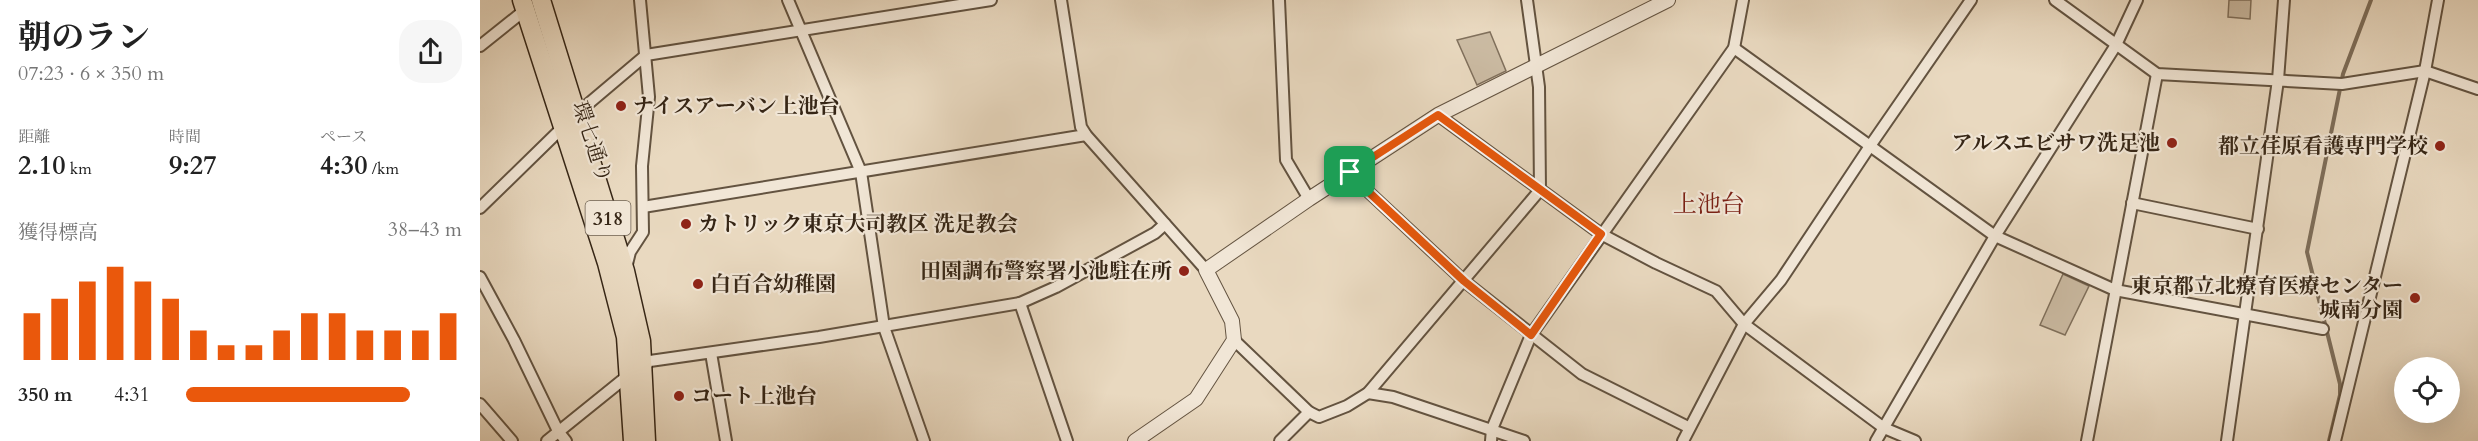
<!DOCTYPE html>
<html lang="ja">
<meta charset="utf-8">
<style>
:root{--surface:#fff;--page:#f6f6f6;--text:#222;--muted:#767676;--accent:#ea580c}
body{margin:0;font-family:Cardo,"Noto Serif JP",serif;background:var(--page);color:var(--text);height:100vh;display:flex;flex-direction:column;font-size:22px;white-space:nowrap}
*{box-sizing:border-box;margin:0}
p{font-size:20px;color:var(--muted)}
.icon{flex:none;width:33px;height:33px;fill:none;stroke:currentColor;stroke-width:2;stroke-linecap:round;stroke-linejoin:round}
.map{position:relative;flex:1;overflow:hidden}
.details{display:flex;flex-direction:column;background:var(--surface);width:480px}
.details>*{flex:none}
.fabs{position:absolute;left:1914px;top:357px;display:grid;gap:12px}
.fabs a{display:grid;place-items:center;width:66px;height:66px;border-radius:50%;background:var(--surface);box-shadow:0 6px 24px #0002;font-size:30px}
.pin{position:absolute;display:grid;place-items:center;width:51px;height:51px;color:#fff;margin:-26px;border-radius:12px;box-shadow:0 3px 9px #0006}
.round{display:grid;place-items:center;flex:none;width:63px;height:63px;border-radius:24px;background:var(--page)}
.overview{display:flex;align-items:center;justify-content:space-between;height:102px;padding:0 18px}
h1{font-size:33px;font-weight:700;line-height:45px}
.metrics{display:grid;grid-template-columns:repeat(3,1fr);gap:9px;height:102px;padding:6px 18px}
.metrics div{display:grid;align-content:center}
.metrics b{font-size:26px;font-weight:700}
.metrics small{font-size:16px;font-weight:400}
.metrics p{font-size:16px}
.chart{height:168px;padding:12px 18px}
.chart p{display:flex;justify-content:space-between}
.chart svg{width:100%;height:108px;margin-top:6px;stroke:var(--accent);stroke-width:6}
ul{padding:0 18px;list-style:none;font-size:20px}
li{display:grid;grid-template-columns:96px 72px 1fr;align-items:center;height:45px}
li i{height:15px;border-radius:8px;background:var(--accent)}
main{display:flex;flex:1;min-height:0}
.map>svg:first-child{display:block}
.green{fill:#cbbba3;stroke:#80705c;stroke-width:1.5}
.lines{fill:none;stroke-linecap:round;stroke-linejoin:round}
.stream{stroke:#7d6d59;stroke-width:4}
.minor-casing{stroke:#635340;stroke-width:14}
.tertiary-casing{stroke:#635340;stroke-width:16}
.primary-casing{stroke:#362616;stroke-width:21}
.minor{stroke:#f1e6d6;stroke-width:10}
.tertiary{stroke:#f1e6d6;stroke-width:14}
.primary{stroke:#e9d9c0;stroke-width:18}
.route-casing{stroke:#fff;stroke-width:12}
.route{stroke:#ea580c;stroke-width:8}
.poi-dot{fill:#8f2418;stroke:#f1e6d6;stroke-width:2}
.labels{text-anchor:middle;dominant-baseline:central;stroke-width:4.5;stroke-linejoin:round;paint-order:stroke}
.shield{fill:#f1e6d6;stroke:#6e6050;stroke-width:1.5}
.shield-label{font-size:20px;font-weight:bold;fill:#362616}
.poi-label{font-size:21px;font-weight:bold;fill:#362616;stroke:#f1e6d6;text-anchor:start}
.street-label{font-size:21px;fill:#362616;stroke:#f1e6d6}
.quarter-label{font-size:24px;fill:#7a1f14;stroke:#f1e6d6}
</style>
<main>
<section class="details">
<div class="overview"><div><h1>朝のラン</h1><p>07:23 · 6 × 350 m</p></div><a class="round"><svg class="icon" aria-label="share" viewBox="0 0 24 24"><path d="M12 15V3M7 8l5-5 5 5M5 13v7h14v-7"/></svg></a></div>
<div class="metrics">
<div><p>距離</p><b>2.10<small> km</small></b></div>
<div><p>時間</p><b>9:27</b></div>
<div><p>ペース</p><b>4:30<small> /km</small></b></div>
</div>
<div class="chart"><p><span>獲得標高</span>38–43 m</p>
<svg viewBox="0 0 160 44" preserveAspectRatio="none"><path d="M5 44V25M15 44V19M25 44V12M35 44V6M45 44V12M55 44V19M65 44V32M75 44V38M85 44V38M95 44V32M105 44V25M115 44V25M125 44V32M135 44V32M145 44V32M155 44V25"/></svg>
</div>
<ul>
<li><b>350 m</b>4:31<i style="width:81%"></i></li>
</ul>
</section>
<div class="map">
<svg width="1998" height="441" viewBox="0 0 1998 441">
<rect width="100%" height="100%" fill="#e9d9c0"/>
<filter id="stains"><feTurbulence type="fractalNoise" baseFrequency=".00333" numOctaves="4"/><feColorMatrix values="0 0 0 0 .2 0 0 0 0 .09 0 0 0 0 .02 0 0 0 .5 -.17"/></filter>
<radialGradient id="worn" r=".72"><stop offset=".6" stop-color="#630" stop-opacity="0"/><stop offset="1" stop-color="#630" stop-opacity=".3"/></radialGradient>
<g class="green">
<path d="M1749,0H1771L1770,19L1748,17Z"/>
<path d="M1010,32L1026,71L997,85L977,40Z"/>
<path d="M1583,274L1609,286L1585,335L1560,325Z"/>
</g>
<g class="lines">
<path class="stream" d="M1849,441L1860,395V384L1827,252L1863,74L1891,0"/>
<g class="minor-casing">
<g id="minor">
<path d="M308,0L381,172L404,327L444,441"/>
<path d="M581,0L601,127L606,135L726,270"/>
<path d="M799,0L806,160L829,199"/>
<path d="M1575,0L1677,74L1862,84L1945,71L1998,89"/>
<path d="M0,46L45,10"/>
<path d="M1254,48L1515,236L1635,290L1843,329"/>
<path d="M95,115L166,55L511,0"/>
<path d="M958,115L1121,234L1176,263L1236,291L1264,324L1404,428L1435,441"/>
<path d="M870,172L879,183L984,281L1102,374L1208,427"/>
<path d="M1652,203L1778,229"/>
<path d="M163,207L606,135"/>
<path d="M0,208L83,127"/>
<path d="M146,268L150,252L163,232L162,166L169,97L160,0"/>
<path d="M0,277L34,340L78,431L86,441"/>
<path d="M540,303L587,441"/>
<path d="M754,340L829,412L839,417L867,406L888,393L1060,190L1059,87L1047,0"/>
<path d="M231,353L246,441"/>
<path d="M162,368L170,361L339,337L540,303L576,287L675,233L685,224"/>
<path d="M888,393L913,397L1044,441"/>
<path d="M0,404L32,441"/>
<path d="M67,441L150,374"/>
<path d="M800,441L829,412"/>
<path d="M1011,441L1012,429L1051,335L1254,48L1263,0"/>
<path d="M1203,441L1264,324L1301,280L1390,146L1491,0"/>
<path d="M1396,441L1515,236L1636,45L1657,0"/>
<path d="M1607,441L1677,74"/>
<path d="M1747,441L1798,80L1804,0"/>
<path d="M1855,441L1945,71L1958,0"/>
</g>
</g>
<g class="tertiary-casing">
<path id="tertiary" d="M655,441L716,399L754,340L752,321L726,270L829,199L958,115L1188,0"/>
</g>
<g class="primary-casing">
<g id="primary">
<path d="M42,0L127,263L146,337L153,441"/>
<path d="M61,0L145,271L161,341L166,441"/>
</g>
</g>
<use href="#minor" class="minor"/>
<use href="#tertiary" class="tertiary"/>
<use href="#primary" class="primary"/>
</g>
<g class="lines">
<g class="route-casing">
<path id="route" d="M958,115L1121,234L1051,335L984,281L879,183L870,172Z"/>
</g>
<use href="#route" class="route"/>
</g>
<g class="poi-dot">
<circle cx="141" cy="106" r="6"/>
<circle cx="1692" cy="143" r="6"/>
<circle cx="1960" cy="146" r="6"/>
<circle cx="206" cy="224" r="6"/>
<circle cx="704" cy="271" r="6"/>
<circle cx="218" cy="284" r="6"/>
<circle cx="1935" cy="298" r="6"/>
<circle cx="199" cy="396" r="6"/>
</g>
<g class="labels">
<rect class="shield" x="105.5" y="201" width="45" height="34" rx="4.5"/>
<g class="shield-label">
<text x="128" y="218">318</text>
</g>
<g class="poi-label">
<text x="153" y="106">ナイスアーバン上池台</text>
<text x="1680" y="143" text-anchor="end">アルスエビサワ洗足池</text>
<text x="1948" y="146" text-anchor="end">都立荏原看護専門学校</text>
<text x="218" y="224">カトリック東京大司教区 洗足教会</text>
<text x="692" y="271" text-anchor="end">田園調布警察署小池駐在所</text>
<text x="230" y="284">白百合幼稚園</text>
<text x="1923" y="286" text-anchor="end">東京都立北療育医療センター<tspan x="1923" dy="24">城南分園</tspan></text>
<text x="211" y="396">コート上池台</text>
</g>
<g class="street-label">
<text transform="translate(112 142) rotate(72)">環七通り</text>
</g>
<g class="quarter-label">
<text x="1229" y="204">上池台</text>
</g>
</g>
<rect width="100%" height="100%" filter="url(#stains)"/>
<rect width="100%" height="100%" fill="url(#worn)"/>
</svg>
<div class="fabs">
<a><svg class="icon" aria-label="locate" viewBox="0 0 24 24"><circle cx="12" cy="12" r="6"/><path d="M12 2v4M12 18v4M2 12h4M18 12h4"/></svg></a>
</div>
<div class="pin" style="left:870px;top:172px;background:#1e9e55"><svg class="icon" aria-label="arrive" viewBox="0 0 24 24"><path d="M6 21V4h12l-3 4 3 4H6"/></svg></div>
</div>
</main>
